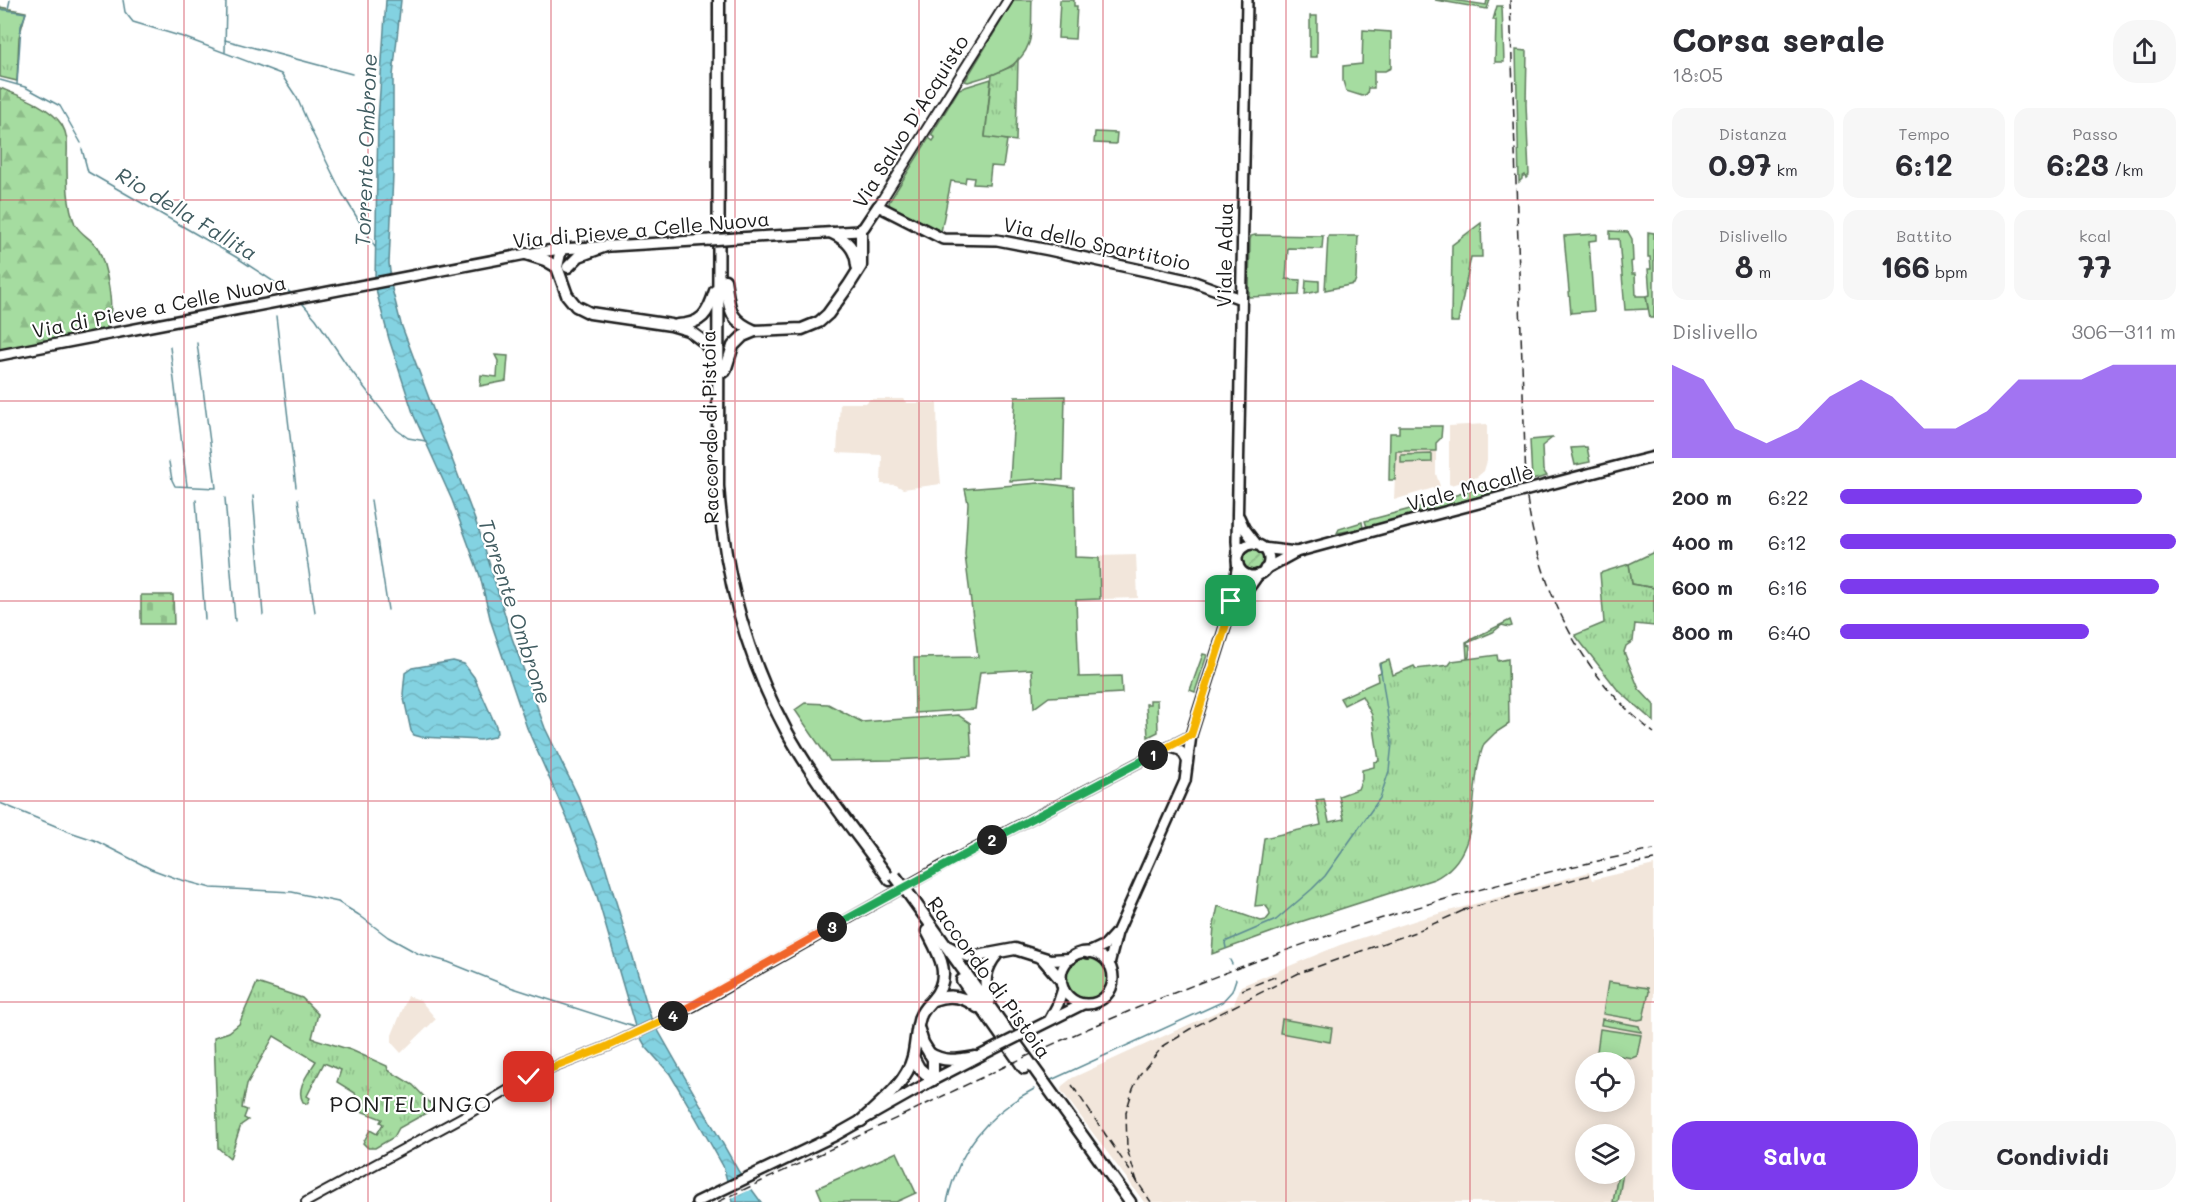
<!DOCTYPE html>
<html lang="it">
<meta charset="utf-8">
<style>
:root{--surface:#fff;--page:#f7f7f7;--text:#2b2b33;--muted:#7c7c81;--accent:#7c3aed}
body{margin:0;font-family:Mali,sans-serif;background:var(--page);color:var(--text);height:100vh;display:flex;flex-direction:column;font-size:22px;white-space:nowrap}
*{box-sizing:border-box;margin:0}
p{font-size:20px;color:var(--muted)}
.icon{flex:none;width:33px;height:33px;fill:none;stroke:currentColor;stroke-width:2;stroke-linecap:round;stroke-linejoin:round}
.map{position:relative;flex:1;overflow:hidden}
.sheet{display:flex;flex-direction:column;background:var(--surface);width:540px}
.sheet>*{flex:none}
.controls{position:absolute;left:1575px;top:1052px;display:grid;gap:12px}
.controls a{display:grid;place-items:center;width:60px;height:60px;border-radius:50%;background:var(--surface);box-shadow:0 3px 15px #0003;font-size:30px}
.pin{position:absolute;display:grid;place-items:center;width:51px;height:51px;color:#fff;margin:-26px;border-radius:12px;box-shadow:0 3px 9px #0006}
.km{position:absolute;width:30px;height:30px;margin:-15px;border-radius:50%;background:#222;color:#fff;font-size:16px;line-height:30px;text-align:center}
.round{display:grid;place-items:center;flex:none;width:63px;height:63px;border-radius:24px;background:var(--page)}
.head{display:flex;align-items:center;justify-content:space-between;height:102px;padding:0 18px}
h1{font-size:33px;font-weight:800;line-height:45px}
.metrics{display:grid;grid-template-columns:repeat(3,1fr);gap:9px;height:102px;padding:6px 18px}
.metrics div{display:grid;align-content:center;border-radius:15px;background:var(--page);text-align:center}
.metrics b{font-size:30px;font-weight:800}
.metrics small{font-size:16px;font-weight:400}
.metrics p{font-size:16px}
.chart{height:168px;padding:12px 18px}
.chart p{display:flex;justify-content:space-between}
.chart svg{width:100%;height:108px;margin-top:6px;fill:var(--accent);opacity:.7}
.action{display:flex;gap:12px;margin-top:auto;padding:12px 18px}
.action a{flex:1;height:69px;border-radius:24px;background:var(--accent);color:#fff;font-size:24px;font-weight:800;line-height:69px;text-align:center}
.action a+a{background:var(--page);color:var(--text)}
ul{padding:0 18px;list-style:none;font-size:20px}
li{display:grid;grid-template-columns:96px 72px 1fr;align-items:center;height:45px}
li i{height:15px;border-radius:8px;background:var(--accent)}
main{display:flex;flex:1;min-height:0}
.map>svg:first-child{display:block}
.built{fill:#f2e6db;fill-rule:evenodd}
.grass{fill:#a5dca0;stroke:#607c5e;stroke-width:1.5}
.forest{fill:url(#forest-firs);stroke:#607c5e;stroke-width:1.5}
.cemetery{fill:url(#cemetery-stones);stroke:#607c5e;stroke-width:1.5}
.park{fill:url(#park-tufts);stroke:#607c5e;stroke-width:1.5}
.garden{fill:url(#garden-furrows);stroke:#607c5e;stroke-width:1.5}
.water{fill:url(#water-waves);stroke:#5a8992;stroke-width:1.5}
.pier{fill:#fff}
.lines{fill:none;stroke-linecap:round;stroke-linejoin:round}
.stream{stroke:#5a8992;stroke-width:1.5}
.minor-casing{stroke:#1c1c1c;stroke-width:12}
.major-casing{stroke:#1c1c1c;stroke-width:14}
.highway-casing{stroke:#1c1c1c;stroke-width:15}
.minor{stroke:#fff;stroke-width:8}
.major{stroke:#fff;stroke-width:9}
.highway{stroke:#fff;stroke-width:10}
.rail{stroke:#1c1c1c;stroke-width:1.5;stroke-dasharray:9 4.5;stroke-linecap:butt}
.major-bridge-casing{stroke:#1c1c1c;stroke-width:14;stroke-linecap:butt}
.highway-bridge-casing{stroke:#1c1c1c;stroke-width:15;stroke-linecap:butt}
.major-bridge{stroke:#fff;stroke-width:9}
.highway-bridge{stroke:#fff;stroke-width:10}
.split-1-casing{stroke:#fff;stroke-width:12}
.split-2-casing{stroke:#fff;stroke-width:12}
.split-3-casing{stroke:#fff;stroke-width:12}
.split-4-casing{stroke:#fff;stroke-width:12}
.split-5-casing{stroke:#fff;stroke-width:12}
.split-1{stroke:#f5b400;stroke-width:8}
.split-2{stroke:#22a559;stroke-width:8}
.split-3{stroke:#22a559;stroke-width:8}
.split-4{stroke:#f0652b;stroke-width:8}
.split-5{stroke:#f5b400;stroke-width:8}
.grid{fill:none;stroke:#d1495b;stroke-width:1.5;stroke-opacity:0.55}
.labels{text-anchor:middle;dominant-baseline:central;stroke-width:4.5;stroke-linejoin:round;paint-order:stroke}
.street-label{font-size:20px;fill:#1c1c1c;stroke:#fff}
.water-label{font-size:21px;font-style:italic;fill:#405c61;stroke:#fff}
.quarter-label{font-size:22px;letter-spacing:1.5px;fill:#1c1c1c;stroke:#fff}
</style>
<main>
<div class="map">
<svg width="1654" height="1202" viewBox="0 0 1654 1202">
<defs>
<pattern id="forest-firs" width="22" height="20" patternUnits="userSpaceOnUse" patternTransform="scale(1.5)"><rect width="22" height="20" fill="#a5dca0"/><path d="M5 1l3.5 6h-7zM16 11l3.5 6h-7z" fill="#8dbc89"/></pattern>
<pattern id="cemetery-stones" width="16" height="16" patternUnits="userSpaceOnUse" patternTransform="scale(1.5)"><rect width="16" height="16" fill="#a5dca0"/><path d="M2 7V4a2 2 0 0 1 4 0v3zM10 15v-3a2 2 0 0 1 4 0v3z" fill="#8dbc89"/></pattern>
<pattern id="park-tufts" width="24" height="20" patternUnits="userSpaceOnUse" patternTransform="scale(1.5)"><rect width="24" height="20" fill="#a5dca0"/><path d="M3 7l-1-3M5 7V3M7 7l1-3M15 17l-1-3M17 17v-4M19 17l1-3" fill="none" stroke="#8dbc89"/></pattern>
<pattern id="garden-furrows" width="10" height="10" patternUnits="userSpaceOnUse" patternTransform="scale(1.5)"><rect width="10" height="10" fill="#a5dca0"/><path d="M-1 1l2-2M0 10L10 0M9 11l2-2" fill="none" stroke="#8dbc89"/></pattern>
<pattern id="water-waves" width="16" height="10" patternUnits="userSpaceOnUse" patternTransform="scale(1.5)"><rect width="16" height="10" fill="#83d2e1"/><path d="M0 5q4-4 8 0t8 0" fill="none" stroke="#71b4c0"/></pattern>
</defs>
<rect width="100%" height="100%" fill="#fff"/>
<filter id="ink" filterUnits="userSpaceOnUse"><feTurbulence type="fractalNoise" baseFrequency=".0167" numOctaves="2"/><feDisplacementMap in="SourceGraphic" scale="12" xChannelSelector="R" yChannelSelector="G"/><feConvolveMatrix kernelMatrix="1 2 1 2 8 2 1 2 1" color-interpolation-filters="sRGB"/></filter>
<g filter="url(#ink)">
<g class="built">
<path d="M870,399H904L907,403H937L938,451L941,484L903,489L896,485L881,484L882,455L837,453L840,403H866Z"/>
<path d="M1487,424V461L1484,471L1477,477L1451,485L1449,484V426Z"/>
<path d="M1396,450L1436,451V474L1440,486L1394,500Z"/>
<path d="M1136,555L1138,598L1100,599L1099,556Z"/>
<path d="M1654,865V1202H1144L1061,1090L1062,1086L1072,1078L1234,1004L1241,986L1340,945L1420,919L1561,880L1589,872L1592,880ZM1586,1062H1624V1101H1586ZM1586,1134H1624V1173H1586Z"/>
<path d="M408,996L420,1000L436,1019L401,1053L392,1043V1035Z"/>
</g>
<g class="grass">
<path d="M1014,0H1032C1031,12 1033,32 1029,43C1020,70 991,75 968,82L965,81Z"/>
<path d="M1060,0H1074V6H1077L1075,39L1058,38Z"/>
<path d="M1435,0H1453L1486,5L1487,0H1490L1487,9Z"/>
<path d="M1497,6H1502L1504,62H1495L1496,20H1493Z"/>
<rect x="1310" y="16" width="7" height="41"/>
<path d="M1363,30L1391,32V68L1385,71H1374V88H1368L1367,94L1362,96L1346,91L1343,81V66L1362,64Z"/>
<path d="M1516,50L1527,51L1526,104L1529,175L1526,178L1525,175L1522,177V179L1519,182Z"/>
<path d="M991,79L985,136L1007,140L1003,167L991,166L989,185L973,184L974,178L966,177L965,183L951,181L941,232L890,208L889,202L929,138L933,141L935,138L931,135L959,89Z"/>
<path d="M1095,132L1117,133L1116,144L1094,143Z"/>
<path d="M1610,231L1628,232L1632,239L1633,261L1631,262L1632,274H1635L1636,296H1646L1648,309L1625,310L1619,239H1610Z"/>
<path d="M1597,234V240L1589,241L1594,311L1571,313L1564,236Z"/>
<path d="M1255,235L1323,236L1322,249L1288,248L1286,279L1300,280L1299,295L1249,297L1250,240L1251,236Z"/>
<path d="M1328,236H1358L1356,279L1354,284L1325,290Z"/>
<path d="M1306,280L1319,281V291L1305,294Z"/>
<path d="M495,355L508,356L506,381L480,386L481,375L497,377L498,361Z"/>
<path d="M1065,396L1063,480L1037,479L1010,481L1015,397Z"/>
<path d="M1399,426H1442L1441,438L1436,443V451H1396L1395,480H1389L1390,433H1399Z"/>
<path d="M1552,438L1542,446L1543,470L1547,476L1532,480L1530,440Z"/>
<path d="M1587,447L1590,462L1575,465L1571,448Z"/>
<path d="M1432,454V462L1401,463V455Z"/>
<path d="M1039,483L1074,487L1075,557L1099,558L1100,599L1076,600L1079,677L1121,676L1122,693L1049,697L1034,708L1032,669L980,672L975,709L915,713L914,658L978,657L965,555L968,503L965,489Z"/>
<path d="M1491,484L1493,493L1419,513L1418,507Z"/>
<path d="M1414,508L1415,514L1367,527L1365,521Z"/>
<path d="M1362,522L1363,528L1337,533L1339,529Z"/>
<path d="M1654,552V588L1632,584L1629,564Z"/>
<path d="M1510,620L1512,626L1509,627L1502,625L1493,632L1467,643V645L1470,646L1469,657L1467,658L1466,642Z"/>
<path d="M1203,654L1207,655L1195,692L1190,690Z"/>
<path d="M1150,700H1157L1158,732L1148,737L1146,704H1150Z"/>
<path d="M805,703L828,704L862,722L958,715L970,723L972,756L893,760L830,761L795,710Z"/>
<circle cx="1087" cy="978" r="21"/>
<path d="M1608,982L1648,988L1649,992L1643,1019L1638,1020L1603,1014Z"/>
<path d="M1282,1019L1332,1028L1330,1042L1280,1033Z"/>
<path d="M1602,1019L1639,1026L1641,1032L1601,1025Z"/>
<path d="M1600,1029L1641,1035L1637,1056L1632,1058L1597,1052Z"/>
<path d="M897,1152L916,1193L896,1202H823L817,1188Z"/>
<path d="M1618,1173H1623L1618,1202H1613Z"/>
</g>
<path class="forest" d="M0,88C20,96 50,106 62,125C69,137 67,147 67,161C67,181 67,205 75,224C80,234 91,238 97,247C106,262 118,317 105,330L0,351Z"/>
<path class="cemetery" d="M141,595H173L174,624H141Z"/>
<g class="park">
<path d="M0,7L26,12L19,37L17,81L0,77Z"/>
<path d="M1018,59L1016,141L985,137L992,75L1013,66Z"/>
<path d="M1481,223L1482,257H1471L1458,322H1451L1452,245Z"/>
<path d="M1648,232L1654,233V318H1650L1646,296L1650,295L1648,269H1651L1650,257H1648Z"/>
<path d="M1629,564L1632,584L1654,588V626L1635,624L1633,641L1626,646L1624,652L1639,689L1654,705V722L1617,689L1575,635L1604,623L1600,573Z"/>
<path d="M1497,655L1498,661L1508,659L1509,724L1495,733L1484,744C1466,789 1486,854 1434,879L1300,922L1212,954L1214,925L1218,906L1261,921L1266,920L1270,915L1269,910L1265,905L1255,906L1264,838L1321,825L1316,800L1324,799L1329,822L1344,819L1339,796L1358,789L1362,779V770L1374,767V762L1379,761L1372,715L1362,696L1344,705L1340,698L1378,681L1377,674L1381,672L1379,664L1389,660L1393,675L1414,666L1416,669L1449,665L1452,661Z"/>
<path d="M257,983L302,998L318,1014L312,1038L351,1050L387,1066L388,1070L413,1085L435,1108L399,1128L394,1137L375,1148H368L363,1143L370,1130L377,1134L383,1124L380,1122L382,1119L361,1111L365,1102L356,1097L355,1093L337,1082L341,1070L324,1063L307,1096L310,1098L307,1104L303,1102C295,1088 309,1073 316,1061L274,1036L247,1084L242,1108L247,1110L244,1118L248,1120L241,1125L230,1158L218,1148L214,1037L229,1032L239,1024Z"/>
</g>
<circle class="garden" cx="1252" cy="561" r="13"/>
<g class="water">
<path d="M386,0H401L393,76V175L389,263L392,289L401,324L481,536L512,638L545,728L578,796L604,862L651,1018L739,1172L761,1202H733L723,1166L696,1118L670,1074L646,1047L636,1030L597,896L570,825L527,728L491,622L480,576L452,500L414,416L389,339L377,294L375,278L378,121Z"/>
<path d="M453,661L464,664L474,677L496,726L497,733L493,737L480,740L421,737L414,735L411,731L403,694L405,673L412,668Z"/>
</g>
<path class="pier" d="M750,1182L754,1188L729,1200L728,1193Z"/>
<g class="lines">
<g class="stream">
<path d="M123,0L125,12L133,22L183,37L281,74L297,98L312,132L342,193L375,247"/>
<path d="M0,9L26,13L21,26L17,84"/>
<path d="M8,9L10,0"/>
<path d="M225,40L352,74"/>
<path d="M225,52L226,0"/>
<path d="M0,80L25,87L60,106L81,143"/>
<path d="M82,149L88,172L236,257L291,293"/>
<path d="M302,303L316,319L347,365L397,430L408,438L426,441"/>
<path d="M276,316L296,487"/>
<path d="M170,347L187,486"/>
<path d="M169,462L172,480L175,486L216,488L197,343"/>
<path d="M253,496L263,615"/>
<path d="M225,498L235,621"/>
<path d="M298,499L315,612"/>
<path d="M196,500L205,619"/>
<path d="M371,500L388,610"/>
<path d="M0,803L70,832L94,840L151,869L178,879L211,888L292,892L338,902L359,915L388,937L419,954L448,962L510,987L634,1027"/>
<path d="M1226,948L1225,943L1227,941L1276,920L1312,889L1325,876L1380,798L1389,771L1392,743L1380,664"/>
<path d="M1230,960L1232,964"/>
<path d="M1049,1081L1222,1002L1232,991L1236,979"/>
<path d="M947,1202C959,1149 987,1114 1034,1089"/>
</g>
<g class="minor-casing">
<g id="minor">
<path d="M878,206L1008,0"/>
<path d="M1168,747L1181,751L1188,763"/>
<path d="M306,1202L466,1115L532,1076L606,1047L694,1006L947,863L1191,735"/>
</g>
</g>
<g class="major-casing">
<g id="major">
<path d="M737,238L859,231L864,227L878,206L943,239L997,240L1049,250L1192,281L1241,299"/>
<path d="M0,355L526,254L561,249L710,240"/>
<path d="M1630,463L1654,457"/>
<path d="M1239,517L1244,528L1257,545"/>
<circle cx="1253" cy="560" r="16"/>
<path d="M1262,548L1296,552"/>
<path d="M1238,554L1237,541L1247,0"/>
<path d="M1265,569L1296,552L1418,519"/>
<path d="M1229,616L1258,575"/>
<circle cx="1087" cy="978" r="26"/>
<path d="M1088,953L1105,945L1115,934"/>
<path d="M1109,964L1117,933L1185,781L1191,735L1228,618L1238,564"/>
<path d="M1050,1019L1058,1004L1063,989"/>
<path d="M1021,1035L1083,1004"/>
<path d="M697,1202L834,1136L933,1080L1001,1045"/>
</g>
</g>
<g class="highway-casing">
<g id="highway">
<path d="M719,0L718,486C724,572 745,654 786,730C815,783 855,831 890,880"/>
<path d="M832,233C847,240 856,249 857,266"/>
<path d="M561,249L557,267L567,295L576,306L590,313L671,325L688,330L703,341L710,350L715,367"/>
<path d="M526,254L545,260L557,267"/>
<path d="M568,267L579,256L606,246"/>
<path d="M725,280C730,308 727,319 755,331"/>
<path d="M677,325C702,324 708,314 715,291"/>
<path d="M725,371L733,346L743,336L755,331L802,329L819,322L828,314L849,285L861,266V230"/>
<path d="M908,893L1130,1202"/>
<path d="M949,947L961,954L972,957L1015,949L1050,960L1070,959"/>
<path d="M1042,958L1061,980"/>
<path d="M962,980L1024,1068"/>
<path d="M933,1000C949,994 964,996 977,1007"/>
<path d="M990,1000C982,983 985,968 997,954"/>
<path d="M919,1030L923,1043L933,1059V1080"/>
<path d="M929,1053C944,1063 958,1060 975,1057"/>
<path d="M913,1057L919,1068L933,1080"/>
<path d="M861,1121C880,1103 906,1084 913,1057C916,1044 916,1030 920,1017C923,1009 928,1005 933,999C953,976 939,954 927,931"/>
</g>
</g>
<use href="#minor" class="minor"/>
<use href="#major" class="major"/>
<use href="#highway" class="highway"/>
<g class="rail">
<path d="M1510,0L1526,484"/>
<path d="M1527,498C1539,589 1581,676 1654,733"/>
<path d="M1463,910L1626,865L1654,860"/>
<path d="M1242,990L1279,975"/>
<path d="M1072,1085L1151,1202"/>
<path d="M1138,1184L1127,1149L1126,1112L1133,1089L1140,1074L1164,1045L1190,1029L1299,973L1415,932L1469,908"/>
<path d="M718,1202C772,1176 827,1151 882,1125C963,1087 1042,1047 1125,1013C1294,942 1473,883 1654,850"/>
</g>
<g class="major-bridge-casing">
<g id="major-bridge">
<path d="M710,240L737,238"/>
<path d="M1418,519L1630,463"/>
<path d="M1001,1045L1021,1035"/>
</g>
</g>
<g class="highway-bridge-casing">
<path id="highway-bridge" d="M895,876L908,893"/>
</g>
<use href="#major-bridge" class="major-bridge"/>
<use href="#highway-bridge" class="highway-bridge"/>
</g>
</g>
<g class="lines" filter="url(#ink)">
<g class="split-1-casing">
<path id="split-1" d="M1153,755L1191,735L1228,618L1231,601"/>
</g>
<g class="split-2-casing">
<path id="split-2" d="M992,840L1153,755"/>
</g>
<g class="split-3-casing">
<path id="split-3" d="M832,927L992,840"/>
</g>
<g class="split-4-casing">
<path id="split-4" d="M673,1016L832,927"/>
</g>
<g class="split-5-casing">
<path id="split-5" d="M529,1077L606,1047L673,1016"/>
</g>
<use href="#split-1" class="split-1"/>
<use href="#split-2" class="split-2"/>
<use href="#split-3" class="split-3"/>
<use href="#split-4" class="split-4"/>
<use href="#split-5" class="split-5"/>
</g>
<path class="grid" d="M184,0V1202M368,0V1202M551,0V1202M735,0V1202M919,0V1202M1103,0V1202M1286,0V1202M1470,0V1202M0,200H1654M0,401H1654M0,601H1654M0,801H1654M0,1002H1654"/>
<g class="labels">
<g class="street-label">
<text transform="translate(910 121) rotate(-58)">Via Salvo D'Acquisto</text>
<text transform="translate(641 229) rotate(-5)">Via di Pieve a Celle Nuova</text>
<text transform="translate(1097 243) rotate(12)">Via dello Spartitoio</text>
<text transform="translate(1224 255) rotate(-89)">Viale Adua</text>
<text transform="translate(159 306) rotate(-11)">Via di Pieve a Celle Nuova</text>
<text transform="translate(709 427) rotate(-91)">Raccordo di Pistoia</text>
<text transform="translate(1470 487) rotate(-15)">Viale Macallè</text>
<text transform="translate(990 977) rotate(54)">Raccordo di Pistoia</text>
</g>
<g class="water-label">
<text transform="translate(365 150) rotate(-88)">Torrente Ombrone</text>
<text transform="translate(187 213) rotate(31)">Rio della Fallita</text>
<text transform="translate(516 611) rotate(72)">Torrente Ombrone</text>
</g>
<g class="quarter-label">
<text x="411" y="1103">PONTELUNGO</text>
</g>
</g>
</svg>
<div class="controls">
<a><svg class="icon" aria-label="locate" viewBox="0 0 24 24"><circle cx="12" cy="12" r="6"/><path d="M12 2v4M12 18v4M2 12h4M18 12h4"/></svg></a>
<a><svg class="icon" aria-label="layers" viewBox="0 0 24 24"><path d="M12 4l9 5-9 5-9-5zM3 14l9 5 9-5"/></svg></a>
</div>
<div class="pin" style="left:1231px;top:601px;background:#1e9e55"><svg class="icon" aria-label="arrive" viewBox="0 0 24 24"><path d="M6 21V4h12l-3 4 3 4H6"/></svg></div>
<div class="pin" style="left:529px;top:1077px;background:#d93025"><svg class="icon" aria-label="check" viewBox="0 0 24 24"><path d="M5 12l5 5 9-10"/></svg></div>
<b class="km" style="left:1153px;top:755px">1</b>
<b class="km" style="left:992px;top:840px">2</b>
<b class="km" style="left:832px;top:927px">3</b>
<b class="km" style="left:673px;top:1016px">4</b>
</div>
<section class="sheet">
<div class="head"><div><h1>Corsa serale</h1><p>18:05</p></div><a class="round"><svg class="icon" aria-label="share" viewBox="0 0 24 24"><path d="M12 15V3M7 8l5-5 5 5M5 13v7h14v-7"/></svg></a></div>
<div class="metrics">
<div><p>Distanza</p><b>0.97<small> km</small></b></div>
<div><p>Tempo</p><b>6:12</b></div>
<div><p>Passo</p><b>6:23<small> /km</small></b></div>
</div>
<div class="metrics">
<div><p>Dislivello</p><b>8<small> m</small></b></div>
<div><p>Battito</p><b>166<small> bpm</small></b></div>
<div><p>kcal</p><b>77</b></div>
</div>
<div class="chart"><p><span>Dislivello</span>306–311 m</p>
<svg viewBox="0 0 160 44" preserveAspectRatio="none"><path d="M0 44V6L10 12L20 32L30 38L40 32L50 19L60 12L70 19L80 32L90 32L100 25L110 12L120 12L130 12L140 6L150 6L160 6V44z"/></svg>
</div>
<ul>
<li><b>200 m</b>6:22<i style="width:90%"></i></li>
<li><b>400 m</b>6:12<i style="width:100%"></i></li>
<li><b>600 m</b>6:16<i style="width:95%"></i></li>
<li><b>800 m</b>6:40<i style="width:74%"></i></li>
</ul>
<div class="action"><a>Salva</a><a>Condividi</a></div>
</section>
</main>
